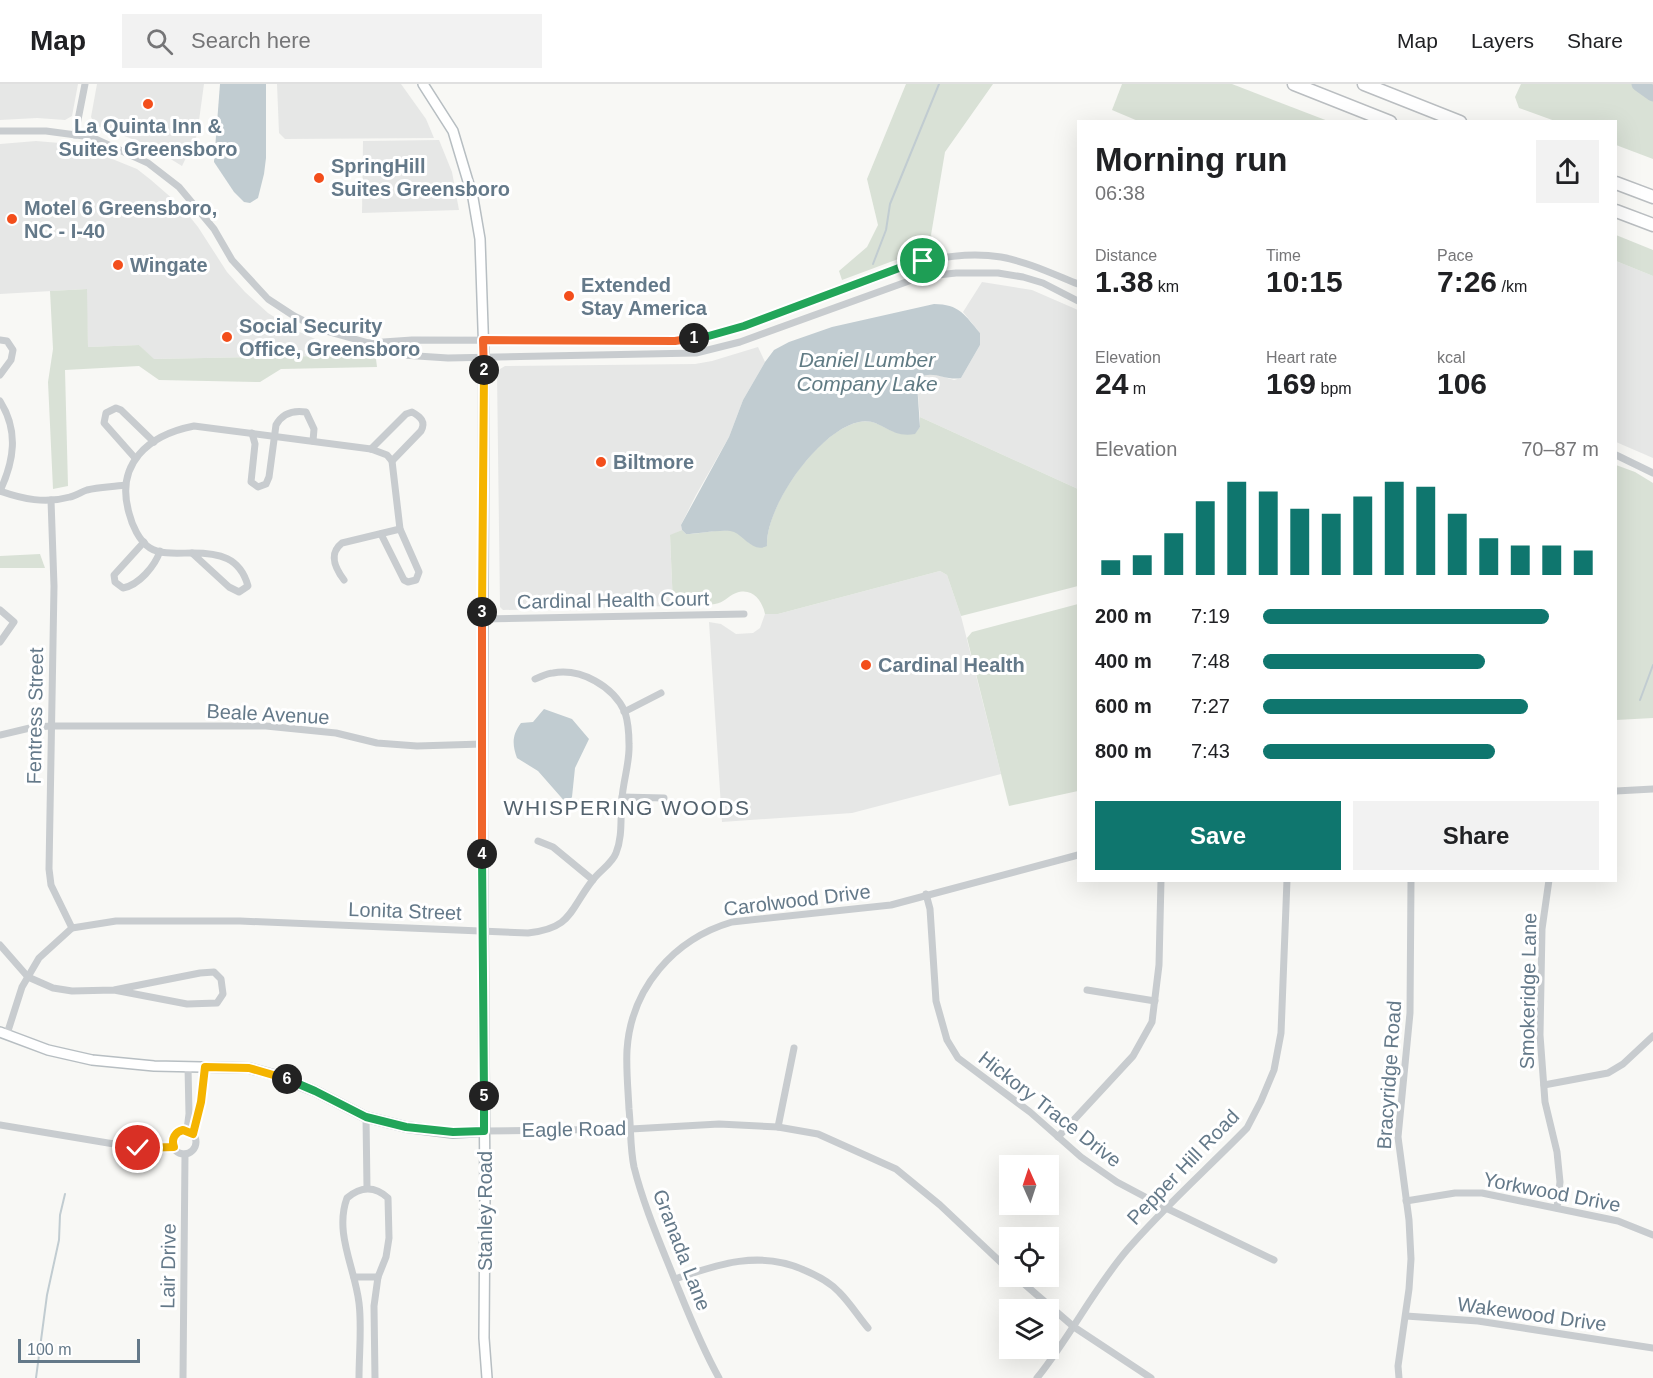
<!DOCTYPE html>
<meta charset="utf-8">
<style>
:root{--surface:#fff;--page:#f2f2f2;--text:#202124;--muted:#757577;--line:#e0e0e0;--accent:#0f766e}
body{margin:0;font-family:Arial,sans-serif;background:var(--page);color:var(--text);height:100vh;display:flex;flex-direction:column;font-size:22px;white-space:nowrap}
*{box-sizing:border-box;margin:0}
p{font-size:20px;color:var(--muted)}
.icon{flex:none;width:33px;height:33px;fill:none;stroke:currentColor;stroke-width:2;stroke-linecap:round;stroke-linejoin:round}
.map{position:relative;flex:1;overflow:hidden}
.side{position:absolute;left:1077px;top:36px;width:540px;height:762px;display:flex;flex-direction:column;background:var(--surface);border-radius:0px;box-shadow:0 6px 24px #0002}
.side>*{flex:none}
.needle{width:39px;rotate:357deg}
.tools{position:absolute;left:999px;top:1071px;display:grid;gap:12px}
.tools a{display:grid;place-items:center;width:60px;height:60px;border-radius:0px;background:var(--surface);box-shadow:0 6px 24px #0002;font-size:30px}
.scale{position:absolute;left:18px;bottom:15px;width:122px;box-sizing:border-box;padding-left:6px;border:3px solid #647989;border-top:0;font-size:16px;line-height:21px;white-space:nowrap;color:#647989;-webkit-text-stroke:4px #fff;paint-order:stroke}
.pin{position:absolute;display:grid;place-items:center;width:51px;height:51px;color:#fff;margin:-26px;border:3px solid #fff;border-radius:50%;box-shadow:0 2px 6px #0007}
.km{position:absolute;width:30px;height:30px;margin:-15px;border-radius:50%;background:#222;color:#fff;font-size:16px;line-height:30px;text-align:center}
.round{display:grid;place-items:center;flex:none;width:63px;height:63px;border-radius:0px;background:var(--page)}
.overview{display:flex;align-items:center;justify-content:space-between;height:102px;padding:0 18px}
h1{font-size:33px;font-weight:700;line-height:45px}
.figures{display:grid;grid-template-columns:repeat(3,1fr);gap:9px;height:102px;padding:6px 18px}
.figures div{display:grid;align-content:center}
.figures b{font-size:30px;font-weight:700}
.figures small{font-size:16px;font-weight:400}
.figures p{font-size:16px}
.chart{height:168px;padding:12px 18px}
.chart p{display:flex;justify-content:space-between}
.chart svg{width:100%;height:108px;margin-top:6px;stroke:var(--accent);stroke-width:6}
.button{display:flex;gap:12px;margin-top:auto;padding:12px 18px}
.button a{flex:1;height:69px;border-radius:0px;background:var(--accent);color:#fff;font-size:24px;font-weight:700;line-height:69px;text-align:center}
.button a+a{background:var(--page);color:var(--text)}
ul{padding:0 18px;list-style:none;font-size:20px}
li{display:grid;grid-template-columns:96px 72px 1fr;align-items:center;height:45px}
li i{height:15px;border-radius:8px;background:var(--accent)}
header{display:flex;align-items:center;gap:36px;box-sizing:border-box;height:84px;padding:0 30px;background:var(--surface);border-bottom:2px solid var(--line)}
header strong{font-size:28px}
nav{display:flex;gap:33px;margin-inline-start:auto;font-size:21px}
.search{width:420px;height:54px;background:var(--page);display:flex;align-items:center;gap:15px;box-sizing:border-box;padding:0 21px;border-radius:0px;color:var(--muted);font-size:22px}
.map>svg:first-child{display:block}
.built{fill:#e6e7e6}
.green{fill:#d9e1d6}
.water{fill:#c1ccd1}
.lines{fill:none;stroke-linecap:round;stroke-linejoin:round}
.stream{stroke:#c1ccd1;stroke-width:2}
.river{stroke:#c1ccd1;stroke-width:15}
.secondary-casing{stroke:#b7bec2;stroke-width:12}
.highway-casing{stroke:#babec1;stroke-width:15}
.street{stroke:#c8cccf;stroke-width:7}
.secondary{stroke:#fff;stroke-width:9}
.highway{stroke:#fff;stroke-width:12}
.split-1-casing{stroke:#fff;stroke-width:12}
.split-2-casing{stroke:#fff;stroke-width:12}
.split-3-casing{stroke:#fff;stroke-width:12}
.split-4-casing{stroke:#fff;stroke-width:12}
.split-5-casing{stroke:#fff;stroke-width:12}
.split-6-casing{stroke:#fff;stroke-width:12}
.split-7-casing{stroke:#fff;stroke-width:12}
.split-1{stroke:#22a559;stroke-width:8}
.split-2{stroke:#f0652b;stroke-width:8}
.split-3{stroke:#f5b400;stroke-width:8}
.split-4{stroke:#f0652b;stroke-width:8}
.split-5{stroke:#22a559;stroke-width:8}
.split-6{stroke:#22a559;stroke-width:8}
.split-7{stroke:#f5b400;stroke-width:8}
.poi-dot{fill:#f34e1b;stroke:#fff;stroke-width:2}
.labels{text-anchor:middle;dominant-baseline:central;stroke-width:6;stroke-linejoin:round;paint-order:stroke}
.poi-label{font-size:20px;font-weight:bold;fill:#647989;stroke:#fff;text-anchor:start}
.street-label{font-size:20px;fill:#647989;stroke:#fff}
.water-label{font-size:21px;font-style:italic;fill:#607b84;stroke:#fff}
.neighbourhood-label{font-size:21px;letter-spacing:1.5px;fill:#53626d;stroke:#fff}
</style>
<header>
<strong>Map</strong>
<div class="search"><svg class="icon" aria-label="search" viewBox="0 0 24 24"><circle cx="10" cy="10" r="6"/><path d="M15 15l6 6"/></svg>Search here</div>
<nav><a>Map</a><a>Layers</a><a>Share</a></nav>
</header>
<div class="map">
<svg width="1653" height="1294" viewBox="0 0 1653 1294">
<rect width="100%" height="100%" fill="#f8f8f5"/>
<g class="built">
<path d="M0,0H78L72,32L65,36L37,34L0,36Z"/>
<path d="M97,0H204L197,51L182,82L148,61L95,41L91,33Z"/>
<path d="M277,0H401L426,35L434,54L285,55L279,49Z"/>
<path d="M439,56L452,88L459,126L362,129L363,57Z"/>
<path d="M36,57L60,59L90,66L137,85L151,96L182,123L198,143L227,188L245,208L268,229L295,246L322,258L317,272L153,275L139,261L88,263L86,205L0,210V60Z"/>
<path d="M1616,177L1653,192V374L1616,358Z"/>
<path d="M982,198L1032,206L1078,226V405L920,333L917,300L920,293L926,290H934L954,296L961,294L980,261V249L963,228Z"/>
<path d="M758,263L765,278L743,316L729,353L696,411L681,441L682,446L670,452L673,522L503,526L500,523L497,289L500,285L505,282L695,280L712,277Z"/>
<path d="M940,487L947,491L961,532L1001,690L852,729L722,738L709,538L721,540L736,550L753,549L760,544L765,530H778Z"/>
</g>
<g class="green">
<path d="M906,0H993L945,68L931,151L936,166L909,171L842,196L839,187L867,163L878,141L867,95Z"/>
<path d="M1122,0H1232L1328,37H1138L1112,26Z"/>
<path d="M1521,0H1653V75L1616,61V38L1555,37L1519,24L1515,13Z"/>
<path d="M1616,151L1653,166V192L1616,177Z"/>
<path d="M87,205L88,263L139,261L154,275L317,272L322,258L376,275L377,283L281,285L260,298L159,296L139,282L65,286L68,402L53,405L48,298L53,265L50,207Z"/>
<path d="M920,333L1078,405V502L961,532L947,491L940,487L778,530H765C762,516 752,503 736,509C728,512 724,519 715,520C702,523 687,522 673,522L670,451L682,446L686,450C697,450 726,444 734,447C751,455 743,463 767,462C765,422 819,346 859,338C882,333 889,355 915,349L920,343Z"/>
<path d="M1616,381L1635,388L1653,399V634L1616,636Z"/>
<path d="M40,470L45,484H0V472Z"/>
<path d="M1078,520V707L1009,722L967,554L972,548Z"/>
</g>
<g class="water">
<path d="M220,0H266V74L264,90L258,114L250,119L244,118L234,108L214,78Z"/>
<path d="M934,220C959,220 965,231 980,249V261L961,294C946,297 934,286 920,293L917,300L920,343L915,350C889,355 881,333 859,338C819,346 765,423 767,462C753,469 745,453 734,448C726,444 697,450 686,450L682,446L681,441L729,353L743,316L765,278L774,266L789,258L832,243Z"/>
<path d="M544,625L572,635L589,655L575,684L572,713L567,720L538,687L517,674C512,660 512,651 521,639L533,638Z"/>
</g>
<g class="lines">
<g class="stream">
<path d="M873,180L886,146L890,120L939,0"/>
<path d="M1640,616L1653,581"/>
<path d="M36,1294L47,1211L59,1156L60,1131L65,1110"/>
</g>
<path class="river" d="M1639,0L1653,10"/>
<g class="secondary-casing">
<g id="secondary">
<path d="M423,0L453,47L473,114L480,155L484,273L482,725L485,1110L484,1254L487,1294"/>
<path d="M0,948L48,966L92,976L154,982L249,984L278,992L315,1007L366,1033L406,1043L453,1049L485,1047"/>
</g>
</g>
<g class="highway-casing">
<g id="highway">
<path d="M1294,0L1390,38"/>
<path d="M1364,0L1460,38"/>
<path d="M1616,99L1653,113"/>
<path d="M1616,127L1653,141"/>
</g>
</g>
<g class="street">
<path d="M0,47H46L91,53L148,79L179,103L214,145L232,176L268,215L294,232L322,246L369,259L383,266L402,271L448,274L696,269L740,258L920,193L956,189H998L1023,193L1043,199L1078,217"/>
<path d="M75,51L85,0"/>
<path d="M0,256L7,257L13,266L11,276L0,291"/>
<path d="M369,259L412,256L675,257C740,249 801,220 862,197C907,181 953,165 1001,173C1028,178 1053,190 1078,200"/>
<path d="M0,317C19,347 14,377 0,407"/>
<path d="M252,349L255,360L251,398L258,403L266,400L269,393L276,341C282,330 293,326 306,328L314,345L313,357"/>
<path d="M371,365L406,330L412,328C421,333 426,338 421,347L392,377"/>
<path d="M1616,371L1653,389"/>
<path d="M135,374L104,339L106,329L116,324L121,326L154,358"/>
<path d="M0,407C23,415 45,420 70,413C76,412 81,408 87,406C99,403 112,403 125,401"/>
<path d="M51,416L54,502L49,785L51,801L72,844"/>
<path d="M144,458L114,491L115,498L123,504C139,501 155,482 160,467"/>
<path d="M192,469C179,469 161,471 150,464C139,457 132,441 129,429C115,380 148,351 194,342L371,365L387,371L392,377L400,445L419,488L416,496L408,498L404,496L381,450"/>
<path d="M192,469C219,469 240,473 248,502L239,508L229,503Z"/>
<path d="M344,496C335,484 328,470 342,459L400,445"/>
<path d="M0,526L14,538L0,558"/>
<path d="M482,535L744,530"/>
<path d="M624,628L661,609"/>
<path d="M0,651L34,643L52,642H266L336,649L377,659L417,662L482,660"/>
<path d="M1616,707L1653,705"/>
<path d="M622,713L664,714"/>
<path d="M538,757L553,763L593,796"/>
<path d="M1549,796L1542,845L1540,951L1545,1018L1557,1068L1560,1098L1557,1124"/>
<path d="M926,810L930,825L936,917L947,956L958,974L1030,1028L1081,1073L1117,1098L1166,1124L1274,1176"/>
<path d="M0,861L28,893L53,904L72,907L114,906L200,889L214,888L221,895L223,910L217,919L187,920L114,906"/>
<path d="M1087,906L1155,917"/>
<path d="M7,950L22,903L39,874L72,844L116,837H240L528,849C572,844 569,827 592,797C599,787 612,780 616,769C623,752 620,733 622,715C623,697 630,678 629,660C629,650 628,638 625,628C613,602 581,584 553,589C547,589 541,593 535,595"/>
<path d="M1544,1001L1608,989L1623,980L1653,952"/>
<path d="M366,1033L367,1104"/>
<path d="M0,1041L138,1064L174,1063"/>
<path d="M778,1043L794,964"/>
<path d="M187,1046L189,1030L188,983"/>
<circle cx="184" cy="1058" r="12"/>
<path d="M485,1047L631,1045L719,1040L778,1043L818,1050L896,1085L940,1121L1010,1187"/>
<path d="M193,1050L201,1018L205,983"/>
<path d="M1058,1053L1133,972L1152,938L1159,881L1161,796"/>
<path d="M1406,1117L1455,1109H1482L1618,1137L1653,1151"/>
<path d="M1015,1192L1074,1243L1151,1294"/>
<path d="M354,1193H378"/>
<path d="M675,1195C718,1180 760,1166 804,1186C816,1191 830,1198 839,1208C850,1219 858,1232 868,1244"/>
<path d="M1406,1232L1478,1237L1653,1264"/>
<path d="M183,1294L185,1070"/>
<path d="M359,1294C359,1269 362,1243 359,1219C355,1184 334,1149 347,1114C361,1102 375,1102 388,1114L389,1154L386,1173L378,1193L374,1222L375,1294"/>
<path d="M719,1294C702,1264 689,1231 676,1199C661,1161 644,1123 634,1083C630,1064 631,1044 629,1025C628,1005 626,985 627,966C631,904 674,855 732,838L891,821L1078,771"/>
<path d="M1037,1294C1070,1253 1093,1206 1127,1166C1164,1123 1207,1085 1247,1044L1261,1017L1274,986L1281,949L1287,796"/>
<path d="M1399,1294L1398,1282L1409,1205L1411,1175L1409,1136L1398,1053L1410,929L1411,796"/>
</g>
<use href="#secondary" class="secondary"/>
<use href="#highway" class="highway"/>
</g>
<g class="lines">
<g class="split-1-casing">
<path id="split-1" d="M694,254L705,253L744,242L907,181L923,177"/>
</g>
<g class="split-2-casing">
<path id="split-2" d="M484,286L483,256L675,257L694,254"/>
</g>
<g class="split-3-casing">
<path id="split-3" d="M482,528L484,286"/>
</g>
<g class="split-4-casing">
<path id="split-4" d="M482,770V528"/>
</g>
<g class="split-5-casing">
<path id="split-5" d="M482,770L484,1012"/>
</g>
<g class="split-6-casing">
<path id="split-6" d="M287,995L315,1007L366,1033L406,1043L453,1048L484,1047V1012"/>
</g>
<g class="split-7-casing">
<path id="split-7" d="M138,1064L174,1063C171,1055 175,1048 183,1046L193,1050L201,1018L205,983L249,984L287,995"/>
</g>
<use href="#split-1" class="split-1"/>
<use href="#split-2" class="split-2"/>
<use href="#split-3" class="split-3"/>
<use href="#split-4" class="split-4"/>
<use href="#split-5" class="split-5"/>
<use href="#split-6" class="split-6"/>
<use href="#split-7" class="split-7"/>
</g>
<g class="poi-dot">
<circle cx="148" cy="20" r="6"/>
<circle cx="319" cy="94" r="6"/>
<circle cx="12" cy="135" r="6"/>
<circle cx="118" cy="181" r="6"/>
<circle cx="569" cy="212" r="6"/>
<circle cx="227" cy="253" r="6"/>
<circle cx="601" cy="378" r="6"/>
<circle cx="866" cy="581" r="6"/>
</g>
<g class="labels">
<g class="poi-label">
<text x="148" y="42" text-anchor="middle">La Quinta Inn &amp;<tspan x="148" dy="23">Suites Greensboro</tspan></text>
<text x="331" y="82">SpringHill<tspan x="331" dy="23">Suites Greensboro</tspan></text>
<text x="24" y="124">Motel 6 Greensboro,<tspan x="24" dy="23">NC - I-40</tspan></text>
<text x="130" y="181">Wingate</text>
<text x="581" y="201">Extended<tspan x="581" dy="23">Stay America</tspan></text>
<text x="239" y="242">Social Security<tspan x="239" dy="23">Office, Greensboro</tspan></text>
<text x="613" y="378">Biltmore</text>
<text x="878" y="581">Cardinal Health</text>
</g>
<g class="street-label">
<text transform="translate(613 516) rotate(-1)">Cardinal Health Court</text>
<text transform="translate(268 630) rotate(3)">Beale Avenue</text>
<text transform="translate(35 632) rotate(-89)">Fentress Street</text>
<text transform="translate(797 816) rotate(-7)">Carolwood Drive</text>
<text transform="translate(405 827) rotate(2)">Lonita Street</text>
<text transform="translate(1528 907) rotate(-89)">Smokeridge Lane</text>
<text transform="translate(1389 991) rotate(-86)">Bracyridge Road</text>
<text transform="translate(1050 1025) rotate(38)">Hickory Trace Drive</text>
<text transform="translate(574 1045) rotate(-1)">Eagle Road</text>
<text transform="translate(1183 1083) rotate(-46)">Pepper Hill Road</text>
<text transform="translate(1552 1108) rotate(11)">Yorkwood Drive</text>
<text transform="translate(485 1127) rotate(-90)">Stanley Road</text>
<text transform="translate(682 1166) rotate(69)">Granada Lane</text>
<text transform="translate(168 1182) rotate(-89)">Lair Drive</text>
<text transform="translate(1532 1230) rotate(8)">Wakewood Drive</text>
</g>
<g class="water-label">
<text x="867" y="275">Daniel Lumber<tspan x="867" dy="24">Company Lake</tspan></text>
</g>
<g class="neighbourhood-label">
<text x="627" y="723">WHISPERING WOODS</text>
</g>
</g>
</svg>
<div class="tools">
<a><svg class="needle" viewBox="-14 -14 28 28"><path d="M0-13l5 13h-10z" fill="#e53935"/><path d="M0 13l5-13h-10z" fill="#757577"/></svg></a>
<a><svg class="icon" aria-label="locate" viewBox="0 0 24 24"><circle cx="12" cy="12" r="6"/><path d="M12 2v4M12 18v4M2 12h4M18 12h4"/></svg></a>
<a><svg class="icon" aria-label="layers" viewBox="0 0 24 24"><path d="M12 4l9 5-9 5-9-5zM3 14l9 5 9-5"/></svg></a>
</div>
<div class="scale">100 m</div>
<div class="pin" style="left:923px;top:177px;background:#1e9e55"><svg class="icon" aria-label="arrive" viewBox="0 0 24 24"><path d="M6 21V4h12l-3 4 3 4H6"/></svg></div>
<div class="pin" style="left:138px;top:1064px;background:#d93025"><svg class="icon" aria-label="check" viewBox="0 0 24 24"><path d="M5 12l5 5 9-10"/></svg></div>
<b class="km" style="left:694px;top:254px">1</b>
<b class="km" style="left:484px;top:286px">2</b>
<b class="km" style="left:482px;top:528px">3</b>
<b class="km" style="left:482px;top:770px">4</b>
<b class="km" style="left:484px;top:1012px">5</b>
<b class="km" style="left:287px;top:995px">6</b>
<section class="side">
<div class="overview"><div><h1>Morning run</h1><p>06:38</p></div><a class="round"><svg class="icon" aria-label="share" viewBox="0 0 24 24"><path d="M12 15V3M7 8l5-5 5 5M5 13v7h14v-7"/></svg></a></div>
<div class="figures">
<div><p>Distance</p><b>1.38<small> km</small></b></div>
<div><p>Time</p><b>10:15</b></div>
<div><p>Pace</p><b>7:26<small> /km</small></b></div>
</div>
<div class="figures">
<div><p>Elevation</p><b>24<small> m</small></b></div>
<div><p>Heart rate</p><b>169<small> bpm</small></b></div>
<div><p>kcal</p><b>106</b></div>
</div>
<div class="chart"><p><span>Elevation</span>70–87 m</p>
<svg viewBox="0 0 160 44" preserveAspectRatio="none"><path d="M5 44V38M15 44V36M25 44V27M35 44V14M45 44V6M55 44V10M65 44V17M75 44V19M85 44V12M95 44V6M105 44V8M115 44V19M125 44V29M135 44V32M145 44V32M155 44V34"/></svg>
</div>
<ul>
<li><b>200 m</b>7:19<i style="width:85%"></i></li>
<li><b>400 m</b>7:48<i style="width:66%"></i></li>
<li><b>600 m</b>7:27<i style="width:79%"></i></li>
<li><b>800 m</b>7:43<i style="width:69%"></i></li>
</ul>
<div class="button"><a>Save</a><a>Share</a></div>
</section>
</div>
